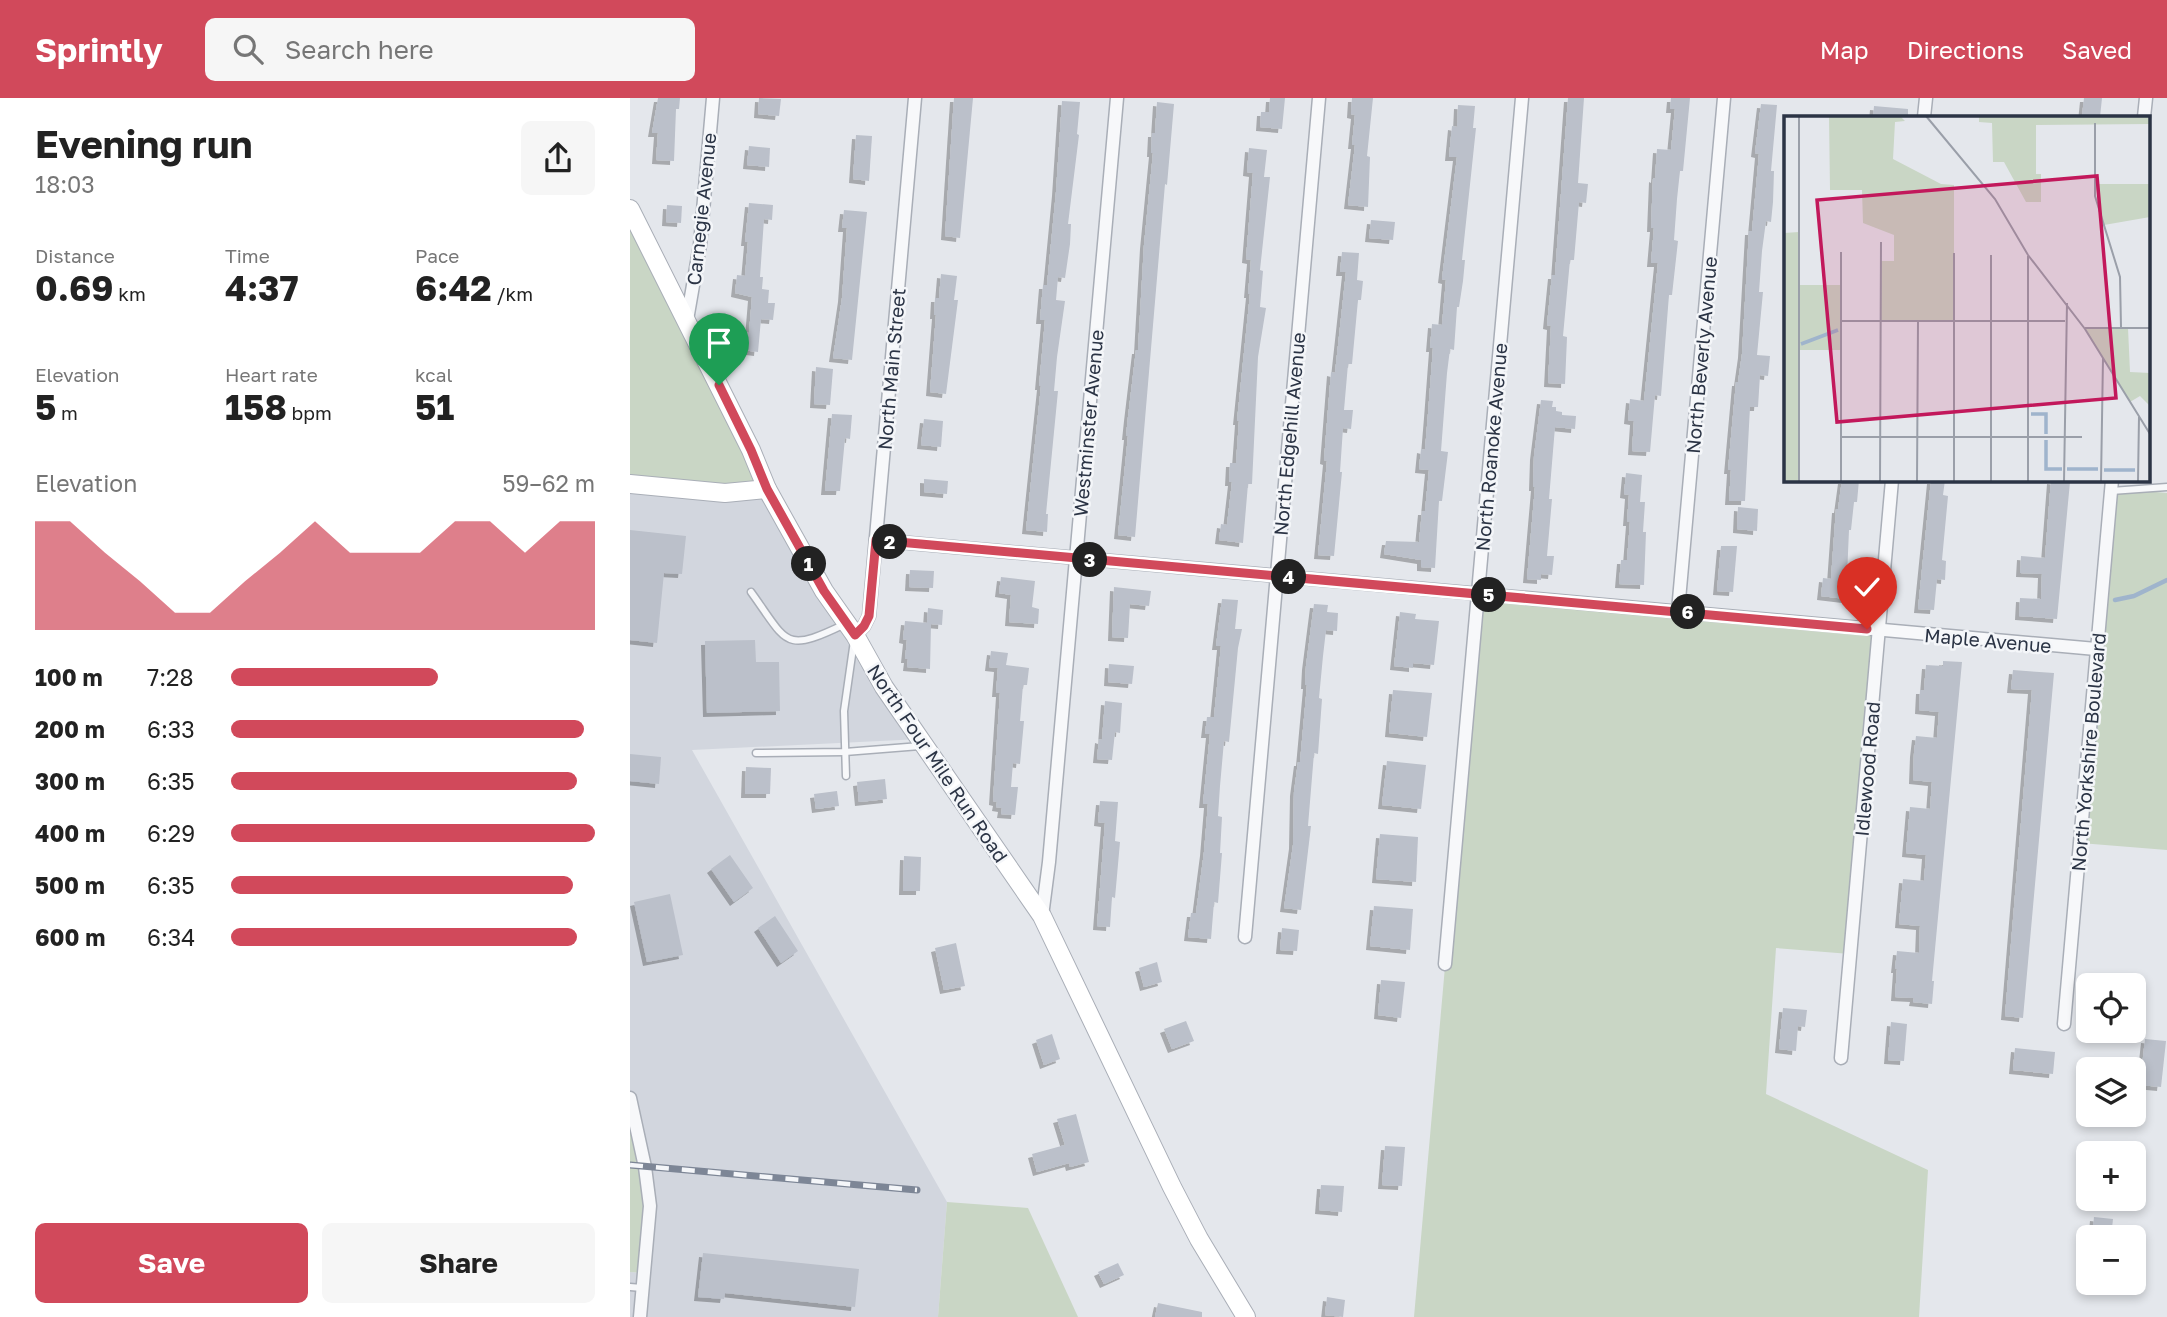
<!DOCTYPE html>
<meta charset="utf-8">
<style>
:root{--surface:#fff;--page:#f6f6f6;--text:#222;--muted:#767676;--accent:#d1495b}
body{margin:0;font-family:"Golos Text",sans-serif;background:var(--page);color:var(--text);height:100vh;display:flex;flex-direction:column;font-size:26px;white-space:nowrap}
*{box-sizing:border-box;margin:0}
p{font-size:23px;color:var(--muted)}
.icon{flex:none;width:38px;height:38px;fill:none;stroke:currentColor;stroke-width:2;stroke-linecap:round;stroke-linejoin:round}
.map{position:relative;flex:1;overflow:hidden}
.sheet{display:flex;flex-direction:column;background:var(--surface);width:630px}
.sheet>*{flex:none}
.tools{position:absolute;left:1446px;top:875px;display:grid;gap:14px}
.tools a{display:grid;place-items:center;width:70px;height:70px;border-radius:10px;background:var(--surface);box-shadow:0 4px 10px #0003;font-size:35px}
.pin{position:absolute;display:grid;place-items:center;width:60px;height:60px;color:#fff;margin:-72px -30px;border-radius:50% 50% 50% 0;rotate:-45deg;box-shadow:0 0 7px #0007}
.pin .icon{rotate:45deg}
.km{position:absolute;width:35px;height:35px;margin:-18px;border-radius:50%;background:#222;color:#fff;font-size:19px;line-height:35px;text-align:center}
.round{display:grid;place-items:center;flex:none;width:74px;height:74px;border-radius:10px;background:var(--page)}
.head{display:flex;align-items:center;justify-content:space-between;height:119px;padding:0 35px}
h1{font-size:38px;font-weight:700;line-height:52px}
.figures{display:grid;grid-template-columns:repeat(3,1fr);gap:10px;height:119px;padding:7px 35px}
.figures div{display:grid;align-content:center}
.figures b{font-size:35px;font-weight:700}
.figures small{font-size:19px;font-weight:400}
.figures p{font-size:19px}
.chart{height:196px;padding:14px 35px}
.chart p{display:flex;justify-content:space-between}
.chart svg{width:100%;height:126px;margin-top:7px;fill:var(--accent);opacity:.7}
.primary-button{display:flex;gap:14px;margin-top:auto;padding:14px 35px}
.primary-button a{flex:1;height:80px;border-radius:10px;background:var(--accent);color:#fff;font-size:28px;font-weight:700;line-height:80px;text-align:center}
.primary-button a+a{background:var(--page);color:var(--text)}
ul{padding:0 35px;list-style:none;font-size:23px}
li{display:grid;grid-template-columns:112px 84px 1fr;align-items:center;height:52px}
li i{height:18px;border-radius:9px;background:var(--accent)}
header{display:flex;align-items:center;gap:42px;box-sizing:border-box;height:98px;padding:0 35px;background:var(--accent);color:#fff}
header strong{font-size:33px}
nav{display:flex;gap:38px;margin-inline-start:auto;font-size:24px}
.search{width:490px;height:63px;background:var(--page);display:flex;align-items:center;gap:18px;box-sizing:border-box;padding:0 24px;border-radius:10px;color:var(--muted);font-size:26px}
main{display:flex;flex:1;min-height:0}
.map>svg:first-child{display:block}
.built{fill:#d2d6de}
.green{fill:#c9d6c5}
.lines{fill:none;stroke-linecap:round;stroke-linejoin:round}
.stream{stroke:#9fb4cc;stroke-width:4.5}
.building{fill:#bbc0ca;filter:url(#shadow)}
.lane-casing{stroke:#a9aeb7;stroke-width:9}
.street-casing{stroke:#a9aeb7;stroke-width:15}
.secondary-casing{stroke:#a9aeb7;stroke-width:20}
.lane{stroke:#f7f8fa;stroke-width:6}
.street{stroke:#f7f8fa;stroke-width:12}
.secondary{stroke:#fff;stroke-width:18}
.rail-casing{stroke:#7d8696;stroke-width:7}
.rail{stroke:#f4f6f9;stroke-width:4.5;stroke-dasharray:13;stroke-linecap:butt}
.route-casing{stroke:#fff;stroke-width:14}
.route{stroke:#d1495b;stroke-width:9}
.labels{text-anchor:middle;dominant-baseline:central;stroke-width:5;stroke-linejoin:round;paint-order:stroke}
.street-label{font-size:19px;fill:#2b3445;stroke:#f4f6f9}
.inset-river{fill:none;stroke:#9fb4cc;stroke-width:3.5}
.inset-road{fill:none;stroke:#9a9fa9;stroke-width:2}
.view{fill:#c2185b;fill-opacity:0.15;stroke:#c2185b;stroke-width:3.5}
.inset-edge{fill:none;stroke:#2b3445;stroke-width:3.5}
</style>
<header>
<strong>Sprintly</strong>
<div class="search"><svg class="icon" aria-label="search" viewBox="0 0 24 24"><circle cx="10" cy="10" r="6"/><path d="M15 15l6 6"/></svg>Search here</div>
<nav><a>Map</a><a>Directions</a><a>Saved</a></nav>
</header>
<main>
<section class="sheet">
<div class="head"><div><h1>Evening run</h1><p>18:03</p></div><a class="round"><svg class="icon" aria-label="share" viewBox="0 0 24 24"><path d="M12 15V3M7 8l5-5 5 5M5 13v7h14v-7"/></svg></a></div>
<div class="figures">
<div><p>Distance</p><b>0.69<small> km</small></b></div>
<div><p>Time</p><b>4:37</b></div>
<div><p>Pace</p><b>6:42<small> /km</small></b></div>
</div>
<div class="figures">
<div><p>Elevation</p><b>5<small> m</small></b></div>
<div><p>Heart rate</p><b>158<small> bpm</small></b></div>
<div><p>kcal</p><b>51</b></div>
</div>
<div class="chart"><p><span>Elevation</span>59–62 m</p>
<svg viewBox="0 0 160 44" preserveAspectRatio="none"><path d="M0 44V6L10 6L20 17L30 27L40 38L50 38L60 27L70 17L80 6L90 17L100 17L110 17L120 6L130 6L140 17L150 6L160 6V44z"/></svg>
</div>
<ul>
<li><b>100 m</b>7:28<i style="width:57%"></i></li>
<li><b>200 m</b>6:33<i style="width:97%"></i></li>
<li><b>300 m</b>6:35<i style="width:95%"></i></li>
<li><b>400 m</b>6:29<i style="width:100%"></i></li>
<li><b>500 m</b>6:35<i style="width:94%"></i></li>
<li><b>600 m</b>6:34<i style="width:95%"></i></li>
</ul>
<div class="primary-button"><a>Save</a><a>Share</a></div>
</section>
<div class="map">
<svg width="1537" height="1219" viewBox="0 0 1537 1219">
<defs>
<filter id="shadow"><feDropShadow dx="-4" dy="4" stdDeviation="0" flood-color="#0004"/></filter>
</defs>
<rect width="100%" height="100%" fill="#e4e7ec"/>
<path class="built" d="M0,386L137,391L291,641L62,652L317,1104L308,1219H0V1174L13,1175L0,1000Z"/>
<g class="green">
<path d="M0,111L137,391L0,386Z"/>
<path d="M1481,390L1537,395V752L1450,745Z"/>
<path d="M848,496L1249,532L1220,856L1146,850L1136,996L1298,1072L1289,1219H784Z"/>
<path d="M0,1000L15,1069L14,1175L0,1174Z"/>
<path d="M317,1104L398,1110L448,1219H308Z"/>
</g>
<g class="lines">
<path class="stream" d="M1485,502L1504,498L1537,482"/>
</g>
<g class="building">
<path d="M28,0H50L49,11H46L44,63L26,62L28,35H22Z"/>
<path d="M129,0L151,1L149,18L128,16Z"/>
<path d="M324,0H343L330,140L315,138Z"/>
<path d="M640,0H655L652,31L630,29L631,14H639Z"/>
<path d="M722,0H743L737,58L740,59L738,109L718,107L725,47H722L725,17L721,16Z"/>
<path d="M938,0H954L948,85L958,86L956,105L949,104L944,162H940L933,238L937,239L935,286L918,285L921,228L917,227L922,177H925Z"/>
<path d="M1041,0H1060L1053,73H1050L1047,101L1044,142L1048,143L1042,197H1039L1031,298L1025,297L1020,354L1002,353L1004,323L998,322L1000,301L1014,303L1028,165H1021L1024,130H1021L1023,80L1025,81L1027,51L1041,52L1045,11H1040Z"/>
<path d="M1454,0H1472L1470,19H1452Z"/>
<path d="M432,3L450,4L447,36L449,37L438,126H441L440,146L435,180L428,179L426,202L435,203L427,259L424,293H428L416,416H418L417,434L396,432L411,288H409L415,222H410L413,187H417L426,94Z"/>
<path d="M527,4L544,6L537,87L535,86L505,439L488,437L498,338H496L498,319L506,252H508L514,147L523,55H521L522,35H525Z"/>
<path d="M1131,6L1147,7L1141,73H1144L1143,104L1141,124L1136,123L1132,153L1129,194H1133L1127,257L1140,258L1138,278L1130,277L1128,309H1120L1115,403H1099L1101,372H1098L1106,284H1108L1112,256L1119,133H1122L1129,56L1125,55Z"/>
<path d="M828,7L845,8L843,30H846L832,162H835L833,183L829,209H827L824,252L820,251L817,275L811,353L818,354L812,403H809L805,470L791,469V462L754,456L756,443L789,444L792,413H795L799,372L789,371L791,351L795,352L798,316L803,250H800L802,226L812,227L816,182L812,181L827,59H819L822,28L827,29Z"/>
<path d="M1244,8L1278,11V19H1243Z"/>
<path d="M226,37L242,38L239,83L223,81Z"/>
<path d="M119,48L140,50L139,69L117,67Z"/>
<path d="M619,50L637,52L634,79H640L630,172L633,173L630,209L636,210L628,259L622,386H618L613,445L589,442L591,426L597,427L602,384H599L600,365H606L609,323H607L620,196H618L621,162L616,161L623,75L617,74Z"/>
<path d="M119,105L143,107L142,122L134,121L130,179H133L132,191L139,192L138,205H145L143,222L131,221L128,254L104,251L106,234L119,235L122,199L105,195L107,177L115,178L118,144H115Z"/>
<path d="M37,107L52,108L51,125L36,124Z"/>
<path d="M214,112L237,114L222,262L203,260L212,200L217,130H212Z"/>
<path d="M741,122L765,124L763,142L739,140Z"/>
<path d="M712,154L729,155L727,182L733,183L731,202H728L722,266H718L714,312H723L721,331L713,330L710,374H712L704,458L688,457L697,363L694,362L701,274L705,275L716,174H710Z"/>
<path d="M311,176L327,178L324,202H328L316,296L300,294L306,217H304L305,200H309Z"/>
<path d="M186,269L203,271L200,307L184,306Z"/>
<path d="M911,302L923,303L922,309H926V313L932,314V317L946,318L945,331L925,329L919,401H922L917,458H924L922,477L911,476V482L897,481L905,389H903L904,358Z"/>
<path d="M202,316L222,317L220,341L215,340L210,393H195Z"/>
<path d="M294,321L313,323L311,349L291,347Z"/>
<path d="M996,375L1012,377L1010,404H1015L1013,434H1016L1014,487L989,486L991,462H997L1000,424H997L999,397L994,396Z"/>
<path d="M294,381L318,383L317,396L294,394Z"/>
<path d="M1212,382H1229L1227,404H1224L1221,432H1219L1216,501L1191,498L1193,480L1201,481L1206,411H1208Z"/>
<path d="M1301,382H1315L1313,397L1318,398L1312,462L1316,463L1315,482L1307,481L1304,512L1288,511Z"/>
<path d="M1421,382L1440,384L1427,521L1389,518L1390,500L1411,501L1412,476L1390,475L1391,458L1415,460Z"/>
<path d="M1108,409L1128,411L1127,433L1107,431Z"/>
<path d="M0,432L56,438L52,476L34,475L27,545L0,542Z"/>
<path d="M1091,448H1107L1103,494L1087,493Z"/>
<path d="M280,472L304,473L303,490L279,489Z"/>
<path d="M371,479L405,483L402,509L409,511L408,526L379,524L381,497L369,495Z"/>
<path d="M484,489L521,493L519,508L500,506L498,540L482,539Z"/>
<path d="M592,501L608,502L605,531H612L608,550L599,644L594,643L590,688L588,718L592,719L590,755H592L588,805L584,804L581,841L558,839L561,815H566L574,754L578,706H573L580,636H575L577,619H584L591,548H586Z"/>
<path d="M684,506L698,507L697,514L708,515L707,533L696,532L693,558L689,600L692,601L688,656L684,655L678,728H681L671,812L654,810L663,747L664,694L668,664H670L677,587H675L676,568Z"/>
<path d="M298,510L313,512L312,527L301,526L300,571L277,569L278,561H275L277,542L273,541L275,523L297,525Z"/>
<path d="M770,514L786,516L785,521L809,523L804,567L783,565V570L764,568Z"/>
<path d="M125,542L126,564H149L150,613L77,615L75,543Z"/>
<path d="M361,553L378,555L376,567L399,570L397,587H393L390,623H394L390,666L383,665L381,689H388L385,717L371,716L372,710L366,709L367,704L363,703L370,595H366L368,570L359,569Z"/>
<path d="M1313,563L1332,564L1302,883H1304L1302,906L1283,904L1284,900L1265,899L1267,871H1265L1267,853L1289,855L1290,828L1269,826L1273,781L1294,783L1296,757L1276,755L1280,709L1300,711L1302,684L1283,682L1284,655L1286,638L1307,640L1309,614L1289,612L1290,592H1294L1296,567L1313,568Z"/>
<path d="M479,566L504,568L502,586L478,584Z"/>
<path d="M1383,572L1424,575L1393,920L1375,918L1402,592L1381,591Z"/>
<path d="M763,592L802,595L797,639L759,635Z"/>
<path d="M475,603L492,605L490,635L485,634L482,662L467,661L469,641L472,642Z"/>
<path d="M0,656L31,659L29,686L0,683Z"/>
<path d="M757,663L796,667L791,711L752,707Z"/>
<path d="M116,669L141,670L140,696H115Z"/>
<path d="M255,681L257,701L229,704L227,684Z"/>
<path d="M207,693L209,708L186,711L184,696Z"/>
<path d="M470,703L488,704L485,743L490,744L485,800L482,799L480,829L467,828L475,725L468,724Z"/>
<path d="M750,736L788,739L786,784L746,781Z"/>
<path d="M100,757L123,790L104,804L81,771Z"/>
<path d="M274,758L291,759L290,793H273Z"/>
<path d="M40,796L53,857L17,864L4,804Z"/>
<path d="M744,808L783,811L780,852L740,848Z"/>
<path d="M145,818L168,853L151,865L128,830Z"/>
<path d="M652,830L669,832L667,853L650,852Z"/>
<path d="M326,845L335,888L314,892L305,850Z"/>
<path d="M527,864L532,884L514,889L509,870Z"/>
<path d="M751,882L775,884L771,920L748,917Z"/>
<path d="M1153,910L1177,912L1175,929L1168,928L1166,953L1149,951Z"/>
<path d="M556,923L564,943L542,951L534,931Z"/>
<path d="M1261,924L1277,926L1274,963L1258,962Z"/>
<path d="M422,936L430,961L414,967L406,942Z"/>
<path d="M1515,941L1536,943L1531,989L1510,987Z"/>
<path d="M1385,950L1425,954L1423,976L1383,972Z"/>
<path d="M446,1016L459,1064L440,1069L439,1065L407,1074L402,1056L435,1047L427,1021Z"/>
<path d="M755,1048L775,1049L772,1088L752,1087Z"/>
<path d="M691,1087L714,1088L712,1114L689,1112Z"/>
<path d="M1464,1119L1483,1121L1481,1139H1462Z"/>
<path d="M73,1155L229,1171L225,1209L95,1195L94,1201L68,1199Z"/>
<path d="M488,1165L494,1177L474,1186L468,1174Z"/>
<path d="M697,1199L715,1202L713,1219L695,1217Z"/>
<path d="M528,1205L572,1214V1219H525Z"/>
</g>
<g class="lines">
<g class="lane-casing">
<g id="lane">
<path d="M1481,393L1537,389"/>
<path d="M121,494C158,545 153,556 215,526"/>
<path d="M126,655L215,654L290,648"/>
<path d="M216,678L214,613L224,543"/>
<path d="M0,1189L12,1190"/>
</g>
</g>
<g class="street-casing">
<g id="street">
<path d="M1294,19L1296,0"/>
<path d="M1514,19L1516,0"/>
<path d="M57,222L70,147L83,0"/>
<path d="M246,442L1466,551"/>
<path d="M1048,513L1094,0"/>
<path d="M225,537L234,528L239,518L285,0"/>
<path d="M412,818L419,764L487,0"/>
<path d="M615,839L689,0"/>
<path d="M815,866L892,0"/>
<path d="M1434,926L1482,382"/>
<path d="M1211,960L1262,382"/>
<path d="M0,1000L15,1069L20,1108L10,1219"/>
</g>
</g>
<g class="secondary-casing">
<g id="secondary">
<path d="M0,111L121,352L137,391L194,493L225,537L254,589L412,818L542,1089L569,1141L616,1219"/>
<path d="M0,386L95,395L137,391"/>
</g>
</g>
<use href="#lane" class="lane"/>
<use href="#street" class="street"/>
<use href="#secondary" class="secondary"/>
<g class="rail-casing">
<path id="rail" d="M0,1067L287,1092"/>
</g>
<use href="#rail" class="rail"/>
</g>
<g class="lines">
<g class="route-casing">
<path id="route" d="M89,287L121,352L137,391L194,493L225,537L234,528L239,518L246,442L1237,531"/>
</g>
<use href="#route" class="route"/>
</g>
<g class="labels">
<g class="street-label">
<text transform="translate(71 111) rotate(-84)">Carnegie Avenue</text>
<text transform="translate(1071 257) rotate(-85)">North Beverly Avenue</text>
<text transform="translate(261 271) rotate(-85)">North Main Street</text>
<text transform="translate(458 325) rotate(-85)">Westminster Avenue</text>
<text transform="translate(659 336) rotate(-85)">North Edgehill Avenue</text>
<text transform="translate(861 349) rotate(-85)">North Roanoke Avenue</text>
<text transform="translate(1358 542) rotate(5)">Maple Avenue</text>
<text transform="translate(1458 654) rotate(-85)">North Yorkshire Boulevard</text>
<text transform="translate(308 665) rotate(56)">North Four Mile Run Road</text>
<text transform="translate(1237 671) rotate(-85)">Idlewood Road</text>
</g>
</g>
<g transform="translate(1154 18)">
<rect width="366" height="366" fill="#e4e7ec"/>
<path d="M45,0H116L121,5L111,6L109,43L157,68L170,69V205H97V145H110V119L79,107L78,74H46ZM195,0H366V8L252,9V58H257V86H242L220,46H209L208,7L195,6ZM311,68H366V101L320,109ZM15,116V169H57V234H15V365H0V117ZM344,212L346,256L366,257V290L356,280L346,286L301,213Z" fill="#c9d6c5"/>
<path class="inset-river" d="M17,228L54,214M247,298H262V318M262,324V353H278M283,353H314M320,354H351"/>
<path class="inset-road" d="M142,0L211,83L244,139L301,213L366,318M311,7V80L336,161L337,211M57,205H281M301,212H366M57,321H298M15,365V0M57,365V136M96,365L97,126M133,365L134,205M170,365V137M207,365V139M244,365V140M280,365L283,187M317,365L319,242M354,365L355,301"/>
<path class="view" d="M313,60L332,282L53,306L33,84Z"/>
<rect width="366" height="366" class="inset-edge"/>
</g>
</svg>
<div class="tools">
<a><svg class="icon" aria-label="locate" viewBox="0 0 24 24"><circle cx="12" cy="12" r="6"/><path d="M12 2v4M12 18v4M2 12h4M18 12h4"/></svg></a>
<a><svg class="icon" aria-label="layers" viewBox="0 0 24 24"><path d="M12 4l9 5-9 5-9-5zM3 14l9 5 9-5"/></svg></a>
<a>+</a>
<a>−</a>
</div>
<div class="pin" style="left:89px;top:287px;background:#1e9e55"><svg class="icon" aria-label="arrive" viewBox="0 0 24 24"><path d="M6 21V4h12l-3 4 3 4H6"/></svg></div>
<div class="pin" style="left:1237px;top:531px;background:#d93025"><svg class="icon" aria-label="check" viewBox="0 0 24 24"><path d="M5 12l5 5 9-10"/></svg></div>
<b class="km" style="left:179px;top:466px">1</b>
<b class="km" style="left:260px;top:444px">2</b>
<b class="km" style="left:460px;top:462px">3</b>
<b class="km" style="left:659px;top:479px">4</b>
<b class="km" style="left:859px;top:497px">5</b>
<b class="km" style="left:1058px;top:514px">6</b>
</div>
</main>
